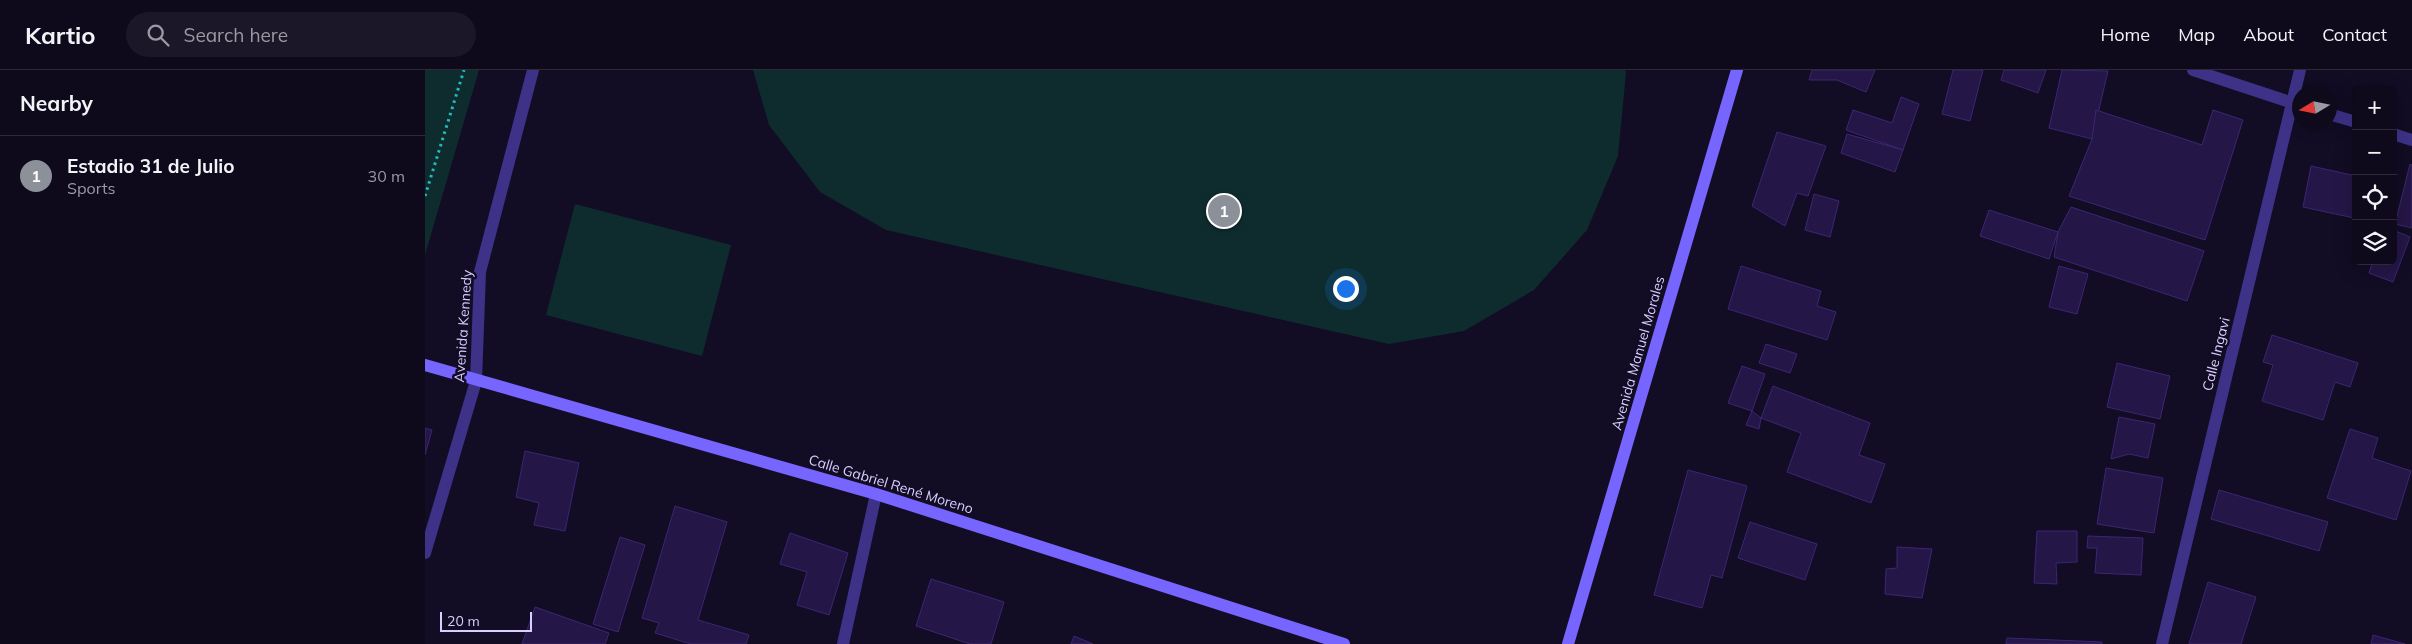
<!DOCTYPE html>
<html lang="en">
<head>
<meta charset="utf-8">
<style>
  :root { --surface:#0e091b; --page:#1c1728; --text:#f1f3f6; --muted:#9b9aa3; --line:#2e2a3a; --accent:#8c9099 }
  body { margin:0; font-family:Mulish,sans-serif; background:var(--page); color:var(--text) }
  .controls { position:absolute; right:15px; top:15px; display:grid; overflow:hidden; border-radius:8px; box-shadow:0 5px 20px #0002 }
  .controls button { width:45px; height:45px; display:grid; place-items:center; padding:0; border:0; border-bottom:1px solid var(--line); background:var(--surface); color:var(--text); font:25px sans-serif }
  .compass { position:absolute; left:1867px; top:15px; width:45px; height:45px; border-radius:50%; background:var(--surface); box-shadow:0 5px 20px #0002; rotate:260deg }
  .scale { position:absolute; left:15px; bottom:12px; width:92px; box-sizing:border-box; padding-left:5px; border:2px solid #d8ceff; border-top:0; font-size:14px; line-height:18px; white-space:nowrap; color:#d8ceff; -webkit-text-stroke:4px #120c24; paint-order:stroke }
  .you { position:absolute; left:920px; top:218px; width:18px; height:18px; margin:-12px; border:4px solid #fff; border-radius:50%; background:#1a73e8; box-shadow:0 0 0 8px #1a73e833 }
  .badge { display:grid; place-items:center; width:32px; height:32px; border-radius:50%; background:var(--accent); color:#fff; font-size:16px; font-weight:700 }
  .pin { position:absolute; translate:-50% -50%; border:2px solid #fff; box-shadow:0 1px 5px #0006 }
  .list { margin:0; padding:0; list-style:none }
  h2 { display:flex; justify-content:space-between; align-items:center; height:65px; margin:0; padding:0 20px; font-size:21px }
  h2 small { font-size:16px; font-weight:400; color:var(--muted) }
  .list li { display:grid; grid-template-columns:32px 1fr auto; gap:15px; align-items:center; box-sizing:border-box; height:80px; padding:0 20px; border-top:1px solid var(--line) }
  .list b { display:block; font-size:19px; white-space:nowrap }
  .list p { margin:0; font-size:16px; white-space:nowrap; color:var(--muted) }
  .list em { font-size:16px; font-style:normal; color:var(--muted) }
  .icon { flex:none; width:28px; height:28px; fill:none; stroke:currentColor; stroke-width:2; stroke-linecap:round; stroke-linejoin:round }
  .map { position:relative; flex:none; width:1987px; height:574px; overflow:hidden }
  header { display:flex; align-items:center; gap:30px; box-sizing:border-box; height:70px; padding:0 25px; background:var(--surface); border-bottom:1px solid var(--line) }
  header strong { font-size:24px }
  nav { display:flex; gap:28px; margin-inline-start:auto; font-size:18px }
  .search { width:350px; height:45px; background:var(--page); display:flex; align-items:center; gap:12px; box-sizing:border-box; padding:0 18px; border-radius:28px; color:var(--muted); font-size:19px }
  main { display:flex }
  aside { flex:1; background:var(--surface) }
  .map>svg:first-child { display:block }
  .green { fill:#0e2c2e }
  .building { fill:#241646; stroke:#3c2674 }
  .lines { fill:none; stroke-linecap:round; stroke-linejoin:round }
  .path { stroke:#23babe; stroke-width:3; stroke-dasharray:2.5 4; stroke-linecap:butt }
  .street { stroke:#3d3287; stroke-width:12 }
  .secondary { stroke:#7765ff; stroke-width:12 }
  .labels { text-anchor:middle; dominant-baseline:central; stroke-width:5; stroke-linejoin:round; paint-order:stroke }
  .street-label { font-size:14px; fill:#d8ceff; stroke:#120c24 }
</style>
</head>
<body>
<header>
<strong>Kartio</strong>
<div class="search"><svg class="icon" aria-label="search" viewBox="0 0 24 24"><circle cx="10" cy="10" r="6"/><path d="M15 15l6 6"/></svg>Search here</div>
<nav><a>Home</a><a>Map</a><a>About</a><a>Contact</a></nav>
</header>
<main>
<aside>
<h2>Nearby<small></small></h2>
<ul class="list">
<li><span class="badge">1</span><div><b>Estadio 31 de Julio</b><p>Sports</p></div><em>30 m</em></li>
</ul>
</aside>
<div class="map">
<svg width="1987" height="574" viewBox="0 0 1987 574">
  <rect width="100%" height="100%" fill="#120c24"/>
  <g class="green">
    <path d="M0,0H54L0,185Z"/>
    <path d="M328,0H1200L1201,3L1193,86L1162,160L1109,220L1039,261L964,274L461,160L395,122L344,55Z"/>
    <path d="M150,134L306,175L277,286L121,245Z"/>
  </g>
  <g class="building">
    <path d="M1387,0H1450L1441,22L1412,10H1384Z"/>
    <path d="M1528,0H1558L1545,51L1517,44Z"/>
    <path d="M1579,0H1621L1613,23L1576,10Z"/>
    <path d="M1637,0L1683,1L1667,69L1624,58Z"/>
    <path d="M1476,27L1494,34L1478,80L1421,60L1428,40L1467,53Z"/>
    <path d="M1671,40L1777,75L1788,40L1818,50L1780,170L1644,126L1667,69Z"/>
    <path d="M1352,62L1401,76L1383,126L1372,123L1360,156L1327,136Z"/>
    <path d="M1422,64L1478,80L1470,102L1416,83Z"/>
    <path d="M1985,94L1987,95V158L1970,154Z"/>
    <path d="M1886,96L1931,106L1929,148L1878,137Z"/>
    <path d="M1389,124L1414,131L1405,167L1380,160Z"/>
    <path d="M1646,137L1779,181L1762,231L1629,187L1633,162Z"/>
    <path d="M1564,140L1633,162L1624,189L1555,166Z"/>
    <path d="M1968,160L1985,167L1968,212L1944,203L1948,191H1968Z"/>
    <path d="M1316,196L1396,221L1392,236L1411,242L1402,270L1303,239Z"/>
    <path d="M1634,196L1663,204L1652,244L1624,237Z"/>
    <path d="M1847,265L1933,293L1925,317L1910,312L1898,350L1837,331L1848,295L1838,292Z"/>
    <path d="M1341,274L1372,284L1365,303L1334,293Z"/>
    <path d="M1692,293L1745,306L1735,349L1682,337Z"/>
    <path d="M1317,296L1340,304L1327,341L1303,333Z"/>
    <path d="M1348,316L1445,353L1434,385L1460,394L1446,433L1362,402L1376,363L1336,348Z"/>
    <path d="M1327,341L1336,348L1334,359L1321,355Z"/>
    <path d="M1694,347L1730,354L1723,388L1704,384L1686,389Z"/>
    <path d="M0,358L7,360L0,385Z"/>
    <path d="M1925,359L1953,368L1947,388L1986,401L1971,450L1902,428Z"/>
    <path d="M100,381L154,393L140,461L109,455L114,433L91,427Z"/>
    <path d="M1681,398L1738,408L1729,463L1672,454Z"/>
    <path d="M1263,400L1322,416L1297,508L1286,505L1277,538L1229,525Z"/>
    <path d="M1794,420L1903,452L1894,481L1786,449Z"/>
    <path d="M250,436L302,452L273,550L324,565L321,574H266L230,563L234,553L217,548Z"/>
    <path d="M1325,452L1392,474L1380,510L1313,488Z"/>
    <path d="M1612,461H1652V492L1631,493L1632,514L1609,513Z"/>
    <path d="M365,463L423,483L404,545L372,535L382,502L355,494Z"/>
    <path d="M1663,466L1718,468L1716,505L1670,503L1672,478H1662Z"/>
    <path d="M195,467L220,475L193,562L168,554Z"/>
    <path d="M1472,477L1507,479L1497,528L1460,524L1461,499L1472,498Z"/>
    <path d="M506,509L579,532L566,574H545L491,556Z"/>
    <path d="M1783,512L1831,527L1816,574H1764Z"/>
    <path d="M110,537L184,563L180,574H97Z"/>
    <path d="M1948,565L1980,574H1946Z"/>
    <path d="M649,566L668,574H646Z"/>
    <path d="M1582,568L1677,572V574H1581Z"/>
  </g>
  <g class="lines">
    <path class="path" d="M0,126L39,0"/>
    <g class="street">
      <path d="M1768,0L1874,35"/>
      <path d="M1904,44L1931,52"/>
      <path d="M1968,64L1987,70"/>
      <path d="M0,483L51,311L55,202L108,0"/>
      <path d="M418,574L451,424"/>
      <path d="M1737,574L1875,0"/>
    </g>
    <g class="secondary">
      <path d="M0,295L451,424L919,574"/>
      <path d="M1143,574L1312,0"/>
    </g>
  </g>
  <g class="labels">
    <g class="street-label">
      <text transform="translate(38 256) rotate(-86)">Avenida Kennedy</text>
      <text transform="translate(1213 283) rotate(-74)">Avenida Manuel Morales</text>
      <text transform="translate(1791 284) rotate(-76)">Calle Ingavi</text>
      <text transform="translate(466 414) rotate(17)">Calle Gabriel René Moreno</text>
    </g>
  </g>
</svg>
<div class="controls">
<button>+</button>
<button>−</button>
<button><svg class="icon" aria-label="locate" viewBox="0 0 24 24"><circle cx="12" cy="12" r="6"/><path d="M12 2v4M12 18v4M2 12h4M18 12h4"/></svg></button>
<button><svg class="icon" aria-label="layers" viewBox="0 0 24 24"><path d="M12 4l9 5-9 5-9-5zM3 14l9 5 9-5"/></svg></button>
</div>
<svg class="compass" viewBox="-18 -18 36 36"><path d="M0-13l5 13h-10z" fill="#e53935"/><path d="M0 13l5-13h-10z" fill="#9b9aa3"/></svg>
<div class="scale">20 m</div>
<div class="you"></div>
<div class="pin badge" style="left:799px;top:141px">1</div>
</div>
</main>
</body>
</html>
